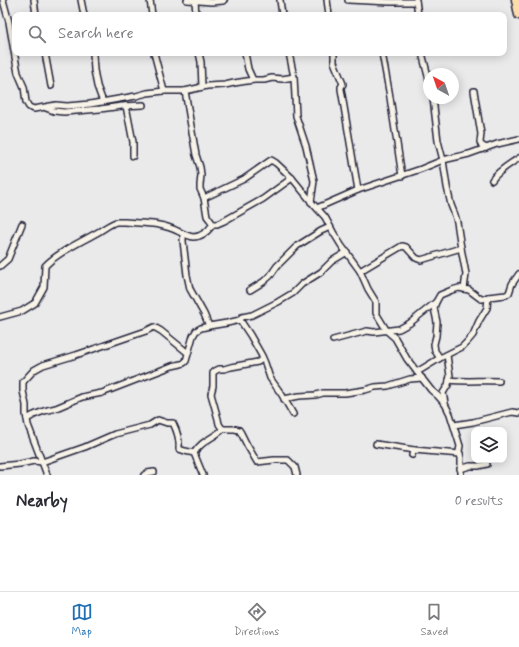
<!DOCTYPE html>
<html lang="en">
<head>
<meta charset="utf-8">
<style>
  :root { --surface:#fff; --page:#f7f7f7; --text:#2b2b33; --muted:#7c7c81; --line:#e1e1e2; --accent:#1f6fb2 }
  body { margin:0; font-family:Mynerve,sans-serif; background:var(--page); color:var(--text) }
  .controls { position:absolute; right:12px; bottom:12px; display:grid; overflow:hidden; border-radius:8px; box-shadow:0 2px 10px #0003 }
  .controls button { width:36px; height:36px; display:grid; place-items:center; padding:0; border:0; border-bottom:1px solid var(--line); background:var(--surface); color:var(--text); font:20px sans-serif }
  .compass { position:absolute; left:423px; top:68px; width:36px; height:36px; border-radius:50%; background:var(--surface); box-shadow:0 2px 10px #0003; rotate:320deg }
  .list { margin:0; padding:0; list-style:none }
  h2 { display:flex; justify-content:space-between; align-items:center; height:52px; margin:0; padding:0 16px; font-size:17px }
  h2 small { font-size:13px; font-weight:400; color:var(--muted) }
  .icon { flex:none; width:22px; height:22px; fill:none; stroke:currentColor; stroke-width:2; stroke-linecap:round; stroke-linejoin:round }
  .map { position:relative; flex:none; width:519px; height:475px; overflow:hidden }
  .search { position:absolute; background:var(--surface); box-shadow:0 2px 10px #0003; left:12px; right:12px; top:12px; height:44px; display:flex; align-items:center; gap:10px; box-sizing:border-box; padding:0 14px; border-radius:8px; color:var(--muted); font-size:15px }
  .sheet { height:116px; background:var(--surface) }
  nav { display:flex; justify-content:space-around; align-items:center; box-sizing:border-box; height:56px; border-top:1px solid var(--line); background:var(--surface); font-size:11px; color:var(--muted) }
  nav a { display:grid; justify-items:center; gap:2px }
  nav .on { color:var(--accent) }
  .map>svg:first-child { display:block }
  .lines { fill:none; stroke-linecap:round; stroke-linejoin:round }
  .minor-casing { stroke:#22223b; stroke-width:8 }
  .primary-casing { stroke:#22223b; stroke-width:11 }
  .minor { stroke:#f7f3e8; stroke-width:5 }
  .primary { stroke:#fddcac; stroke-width:8 }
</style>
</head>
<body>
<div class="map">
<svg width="519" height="475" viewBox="0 0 519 475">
  <rect width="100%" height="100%" fill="#eaeaeb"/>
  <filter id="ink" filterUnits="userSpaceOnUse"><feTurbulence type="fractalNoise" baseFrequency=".025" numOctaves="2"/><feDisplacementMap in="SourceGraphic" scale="8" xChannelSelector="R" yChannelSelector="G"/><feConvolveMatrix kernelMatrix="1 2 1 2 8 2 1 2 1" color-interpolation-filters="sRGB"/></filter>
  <g filter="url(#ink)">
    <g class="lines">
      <g class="minor-casing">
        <g id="minor">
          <path d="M3,0L9,22L15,57L18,73L24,87L26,102L29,107L34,109L56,105L67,106L90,104L136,96L147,93L164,91H185L207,86L225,85L234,83L253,80H264L272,78L282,79L294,77"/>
          <path d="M34,0L36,15"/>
          <path d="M81,0L84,15"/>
          <path d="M150,0L152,15"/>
          <path d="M187,0L211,2L223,1L224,0"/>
          <path d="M280,0L282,15"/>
          <path d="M327,0L329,15"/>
          <path d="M348,0L390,2H416"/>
          <path d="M416,0L418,15"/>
          <path d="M195,1L196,15"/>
          <path d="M45,53L51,86"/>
          <path d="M93,53L94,70L97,86L103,102"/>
          <path d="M154,53L164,91"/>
          <path d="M199,53L201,62L202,87"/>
          <path d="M245,53L248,69L253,80"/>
          <path d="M289,53L294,77L296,116L306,146L314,181L311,202"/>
          <path d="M334,53V62L343,84L341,87V89L358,190"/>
          <path d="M382,53L389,91L402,176"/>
          <path d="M422,53L429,80"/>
          <path d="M185,91L196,155L200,167L201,175L200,185V189L204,198L207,216L213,224"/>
          <path d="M474,91L481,134L480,142L481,145L486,148"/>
          <path d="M433,98L438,141L443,160L447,187L451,205L455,215L457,222L461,248L466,274L464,289"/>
          <path d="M126,106L133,142V156"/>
          <path d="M46,108L54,111L64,112L100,109L122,106L143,105"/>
          <path d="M492,180C499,170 509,165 519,158"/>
          <path d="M204,198L244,179L271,160L276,163L292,178L314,205L325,217L333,232L341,245L360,271L368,289L376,302V313L387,331L395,338L407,359L431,390L438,396L445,404L450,414L460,446L459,451L461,458V475"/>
          <path d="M317,208L358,190L421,169L443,160L469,154L497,144L519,139"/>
          <path d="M183,234V241L187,275L190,289L204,314L209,326"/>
          <path d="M0,266L8,259L22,224"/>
          <path d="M360,271L402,246L406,247L416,258L421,260L461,248"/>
          <path d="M250,290L263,282L270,276L277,266L297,246L321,231L330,227"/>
          <path d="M0,317L22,311L35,303L44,287L45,266C58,252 83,241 100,231C105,228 110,224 116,222C119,222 122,222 125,222C141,223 158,223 173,229C180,232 187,236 193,237C202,237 209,230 213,224H217L224,221L263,199L292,178"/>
          <path d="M240,320L250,335L262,356L265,363L270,378L282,395L293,414"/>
          <path d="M333,340L367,331L374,332L399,329L410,323L436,302"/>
          <path d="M262,358L261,360L258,362L231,367L224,369H219L215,371L213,373V386L211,394L218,419L219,424L221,427L223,429H235L239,430L241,433L247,445L257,462L274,460H288L295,467L297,475"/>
          <path d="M440,358L435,351L434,344L436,336L437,322L434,308L436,302L440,295L452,290L459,288L469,290L481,299H483L488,297L506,295L509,293L512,284L519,274"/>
          <path d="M417,372L440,358L462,347L467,342L473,335L479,321L487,308L488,297"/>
          <path d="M449,380C466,382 482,380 499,381"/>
          <path d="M284,399L299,396L316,395L323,393H345L365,390L375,387L388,386L410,379L422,378"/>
          <path d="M445,403L443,393L448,385L450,376L447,355"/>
          <path d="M27,419L34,415L44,411L56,408L82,397L102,393L172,366L181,364L184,363L186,361L193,336L196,331L201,328L209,326L227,323L240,320L242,317L252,315L278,302L293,293L302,284L321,272L332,261L347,252"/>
          <path d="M454,425L473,422L512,412L519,413"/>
          <path d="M376,444L414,450"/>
          <path d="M194,453C203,439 213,439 223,429"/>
          <path d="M412,455L414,450L460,454"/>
          <path d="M0,466L20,464L34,461L42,462L85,447L115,434L150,425L158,420L167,423H173C177,431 180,439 179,449L185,451L194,453L203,475"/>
          <path d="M460,469L470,466H478L487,464"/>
          <path d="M47,475L28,425L26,414V405L23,391V382L34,370L43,365L76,355L146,331L154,327L161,331L188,353"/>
          <path d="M144,475L147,473L154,472"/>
        </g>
      </g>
      <g class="primary-casing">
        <path id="primary" d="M516,0L519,15"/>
      </g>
      <use href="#minor" class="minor"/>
      <use href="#primary" class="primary"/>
    </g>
  </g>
</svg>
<div class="controls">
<button><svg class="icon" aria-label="layers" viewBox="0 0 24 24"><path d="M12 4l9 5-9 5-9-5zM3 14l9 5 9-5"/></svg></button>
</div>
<svg class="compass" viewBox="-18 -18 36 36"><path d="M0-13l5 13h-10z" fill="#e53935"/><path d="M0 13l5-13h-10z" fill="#7c7c81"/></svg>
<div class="search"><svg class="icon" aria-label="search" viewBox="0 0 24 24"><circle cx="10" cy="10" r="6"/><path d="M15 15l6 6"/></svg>Search here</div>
</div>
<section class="sheet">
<h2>Nearby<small>0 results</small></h2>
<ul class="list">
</ul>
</section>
<nav>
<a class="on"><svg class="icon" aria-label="map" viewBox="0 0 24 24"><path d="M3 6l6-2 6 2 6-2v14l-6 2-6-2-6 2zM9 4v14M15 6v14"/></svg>Map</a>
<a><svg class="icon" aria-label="directions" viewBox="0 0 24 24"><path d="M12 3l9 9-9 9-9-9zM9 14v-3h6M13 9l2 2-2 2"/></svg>Directions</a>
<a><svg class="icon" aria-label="saved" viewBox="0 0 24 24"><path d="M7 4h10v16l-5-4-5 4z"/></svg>Saved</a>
</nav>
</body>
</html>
